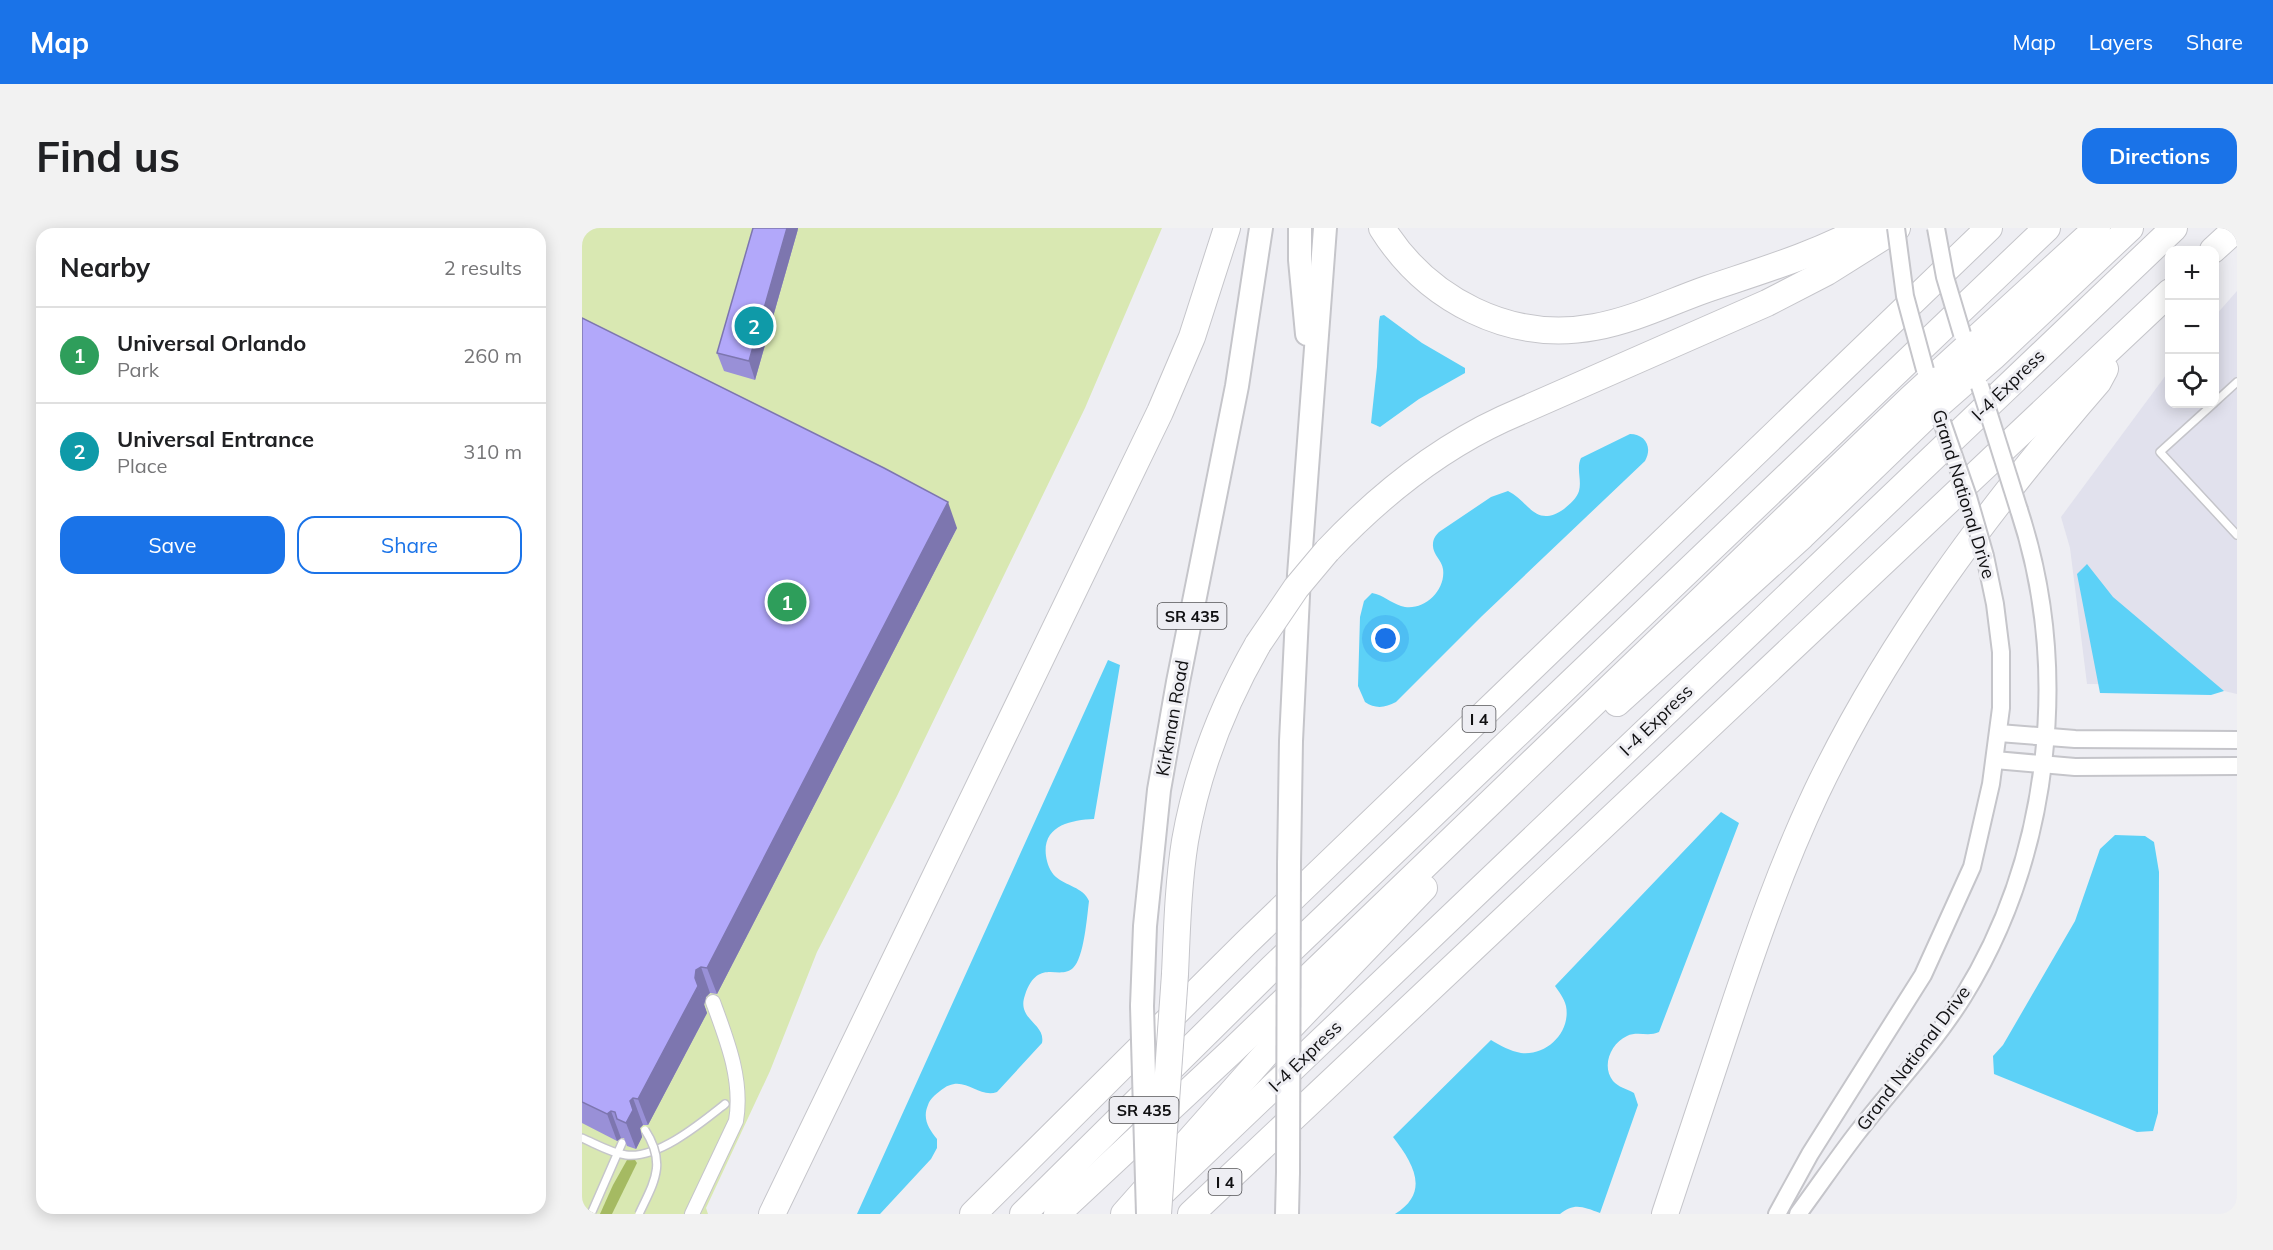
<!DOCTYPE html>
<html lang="en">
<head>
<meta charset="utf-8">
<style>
  :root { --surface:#fff; --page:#f2f2f2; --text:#202124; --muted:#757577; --line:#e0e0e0; --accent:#1a73e8 }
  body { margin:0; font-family:Mulish,sans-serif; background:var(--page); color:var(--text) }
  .controls { position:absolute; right:18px; top:18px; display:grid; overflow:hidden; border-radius:12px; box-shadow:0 3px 15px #0003 }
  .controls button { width:54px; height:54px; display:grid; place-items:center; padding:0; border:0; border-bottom:2px solid var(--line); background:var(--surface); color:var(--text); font:30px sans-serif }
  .you { position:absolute; left:804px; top:411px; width:21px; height:21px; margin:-15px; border:4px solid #fff; border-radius:50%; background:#1a73e8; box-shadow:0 0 0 9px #1a73e833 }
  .badge { display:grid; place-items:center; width:39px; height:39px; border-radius:50%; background:var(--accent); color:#fff; font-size:20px; font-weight:700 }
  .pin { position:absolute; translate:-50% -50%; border:3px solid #fff; box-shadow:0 2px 6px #0006 }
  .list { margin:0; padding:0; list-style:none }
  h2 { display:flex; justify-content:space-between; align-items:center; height:78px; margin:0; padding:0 24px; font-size:26px }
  h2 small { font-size:20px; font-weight:400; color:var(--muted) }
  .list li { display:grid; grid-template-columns:39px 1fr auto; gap:18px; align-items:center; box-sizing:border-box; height:96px; padding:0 24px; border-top:2px solid var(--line) }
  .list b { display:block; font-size:22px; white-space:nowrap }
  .list p { margin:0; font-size:20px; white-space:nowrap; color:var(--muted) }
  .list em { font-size:20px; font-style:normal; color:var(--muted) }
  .actions { display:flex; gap:12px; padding:18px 24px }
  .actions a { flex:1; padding:14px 0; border:2px solid var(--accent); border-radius:18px; text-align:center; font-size:21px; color:var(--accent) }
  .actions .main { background:var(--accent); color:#fff }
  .icon { flex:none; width:33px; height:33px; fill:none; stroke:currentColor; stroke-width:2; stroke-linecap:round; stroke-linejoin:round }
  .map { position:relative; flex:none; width:1655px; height:986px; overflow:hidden; border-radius:18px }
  header { display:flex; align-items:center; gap:36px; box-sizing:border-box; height:84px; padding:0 30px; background:var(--accent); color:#fff }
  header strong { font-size:28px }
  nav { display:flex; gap:33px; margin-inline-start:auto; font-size:21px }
  .intro { display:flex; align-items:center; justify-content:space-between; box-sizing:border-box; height:144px; padding:0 36px }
  h1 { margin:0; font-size:42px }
  .button { padding:15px 27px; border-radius:18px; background:var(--accent); color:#fff; font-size:21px; font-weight:700 }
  main { display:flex; gap:36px; padding:0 36px }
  aside { flex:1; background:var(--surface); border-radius:18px; box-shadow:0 3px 15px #0003 }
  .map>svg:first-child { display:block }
  .built { fill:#e1e1ed }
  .green { fill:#d9e8b2 }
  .forest { fill:#a5ba62 }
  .water { fill:#5cd1f7 }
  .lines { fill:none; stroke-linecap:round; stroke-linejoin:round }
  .service-casing { stroke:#c5c5ca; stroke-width:10 }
  .minor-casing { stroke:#c5c5ca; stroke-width:16 }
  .tertiary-casing { stroke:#c5c5ca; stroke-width:20 }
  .primary-casing { stroke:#c5c5ca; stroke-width:26 }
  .motorway-casing { stroke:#c5c5ca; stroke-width:28 }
  .service { stroke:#fff; stroke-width:7 }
  .minor { stroke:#fff; stroke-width:14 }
  .tertiary { stroke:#fff; stroke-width:16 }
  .primary { stroke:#fff; stroke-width:22 }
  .motorway { stroke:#fff; stroke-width:26 }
  .service-bridge-casing { stroke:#c5c5ca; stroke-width:10; stroke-linecap:butt }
  .tertiary-bridge-casing { stroke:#c5c5ca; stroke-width:20; stroke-linecap:butt }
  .primary-bridge-casing { stroke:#c5c5ca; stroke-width:26; stroke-linecap:butt }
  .motorway-bridge-casing { stroke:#c5c5ca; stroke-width:28; stroke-linecap:butt }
  .service-bridge { stroke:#fff; stroke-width:7 }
  .tertiary-bridge { stroke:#fff; stroke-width:16 }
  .primary-bridge { stroke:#fff; stroke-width:22 }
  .motorway-bridge { stroke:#fff; stroke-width:26 }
  .wall { fill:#9990d7 }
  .shaded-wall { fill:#7d76af }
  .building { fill:#b2a8fa; stroke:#7d76af; stroke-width:1.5 }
  .labels { text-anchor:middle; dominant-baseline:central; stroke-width:6; stroke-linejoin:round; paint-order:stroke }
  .shield { fill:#eeeef3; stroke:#535356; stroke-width:1.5 }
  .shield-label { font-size:16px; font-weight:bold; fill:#101012 }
  .street-label { font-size:18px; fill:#101012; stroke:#eeeef3 }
</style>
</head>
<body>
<header>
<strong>Map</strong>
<nav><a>Map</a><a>Layers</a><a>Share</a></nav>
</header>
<div class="intro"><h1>Find us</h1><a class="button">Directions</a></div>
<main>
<aside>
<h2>Nearby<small>2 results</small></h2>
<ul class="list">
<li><span class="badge" style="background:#2e9e5b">1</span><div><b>Universal Orlando</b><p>Park</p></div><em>260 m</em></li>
<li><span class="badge" style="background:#0f9aa8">2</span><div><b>Universal Entrance</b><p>Place</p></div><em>310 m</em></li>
</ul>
<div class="actions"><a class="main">Save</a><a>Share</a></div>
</aside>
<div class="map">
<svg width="1655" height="986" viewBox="0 0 1655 986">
  <rect width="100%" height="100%" fill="#eeeef3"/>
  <path class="built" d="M1655,63V466L1616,457L1505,456L1488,320L1479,289L1587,143L1588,176H1632L1633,88Z"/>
  <path class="green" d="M0,0H580L503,180L315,568L235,724L188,843L124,980L126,986H0Z"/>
  <path class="forest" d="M45,932H53L55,935L30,986H18L31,957Z"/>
  <g class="water">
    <path d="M802,87L840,115L883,140V145L837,171L798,199L789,195L795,139L797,93L798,88Z"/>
    <path d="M1048,206C1063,206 1071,219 1063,233L900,388L814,474C803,480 793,481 783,474L776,458L778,389L782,373L790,365L794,366C804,369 812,377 823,379C843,382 864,362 861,341C860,332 850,326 851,316C851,311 854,307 857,304L909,269L926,263C947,273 953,301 982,281C988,276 995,270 997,263C1000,252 994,240 999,230Z"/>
    <path d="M1505,336L1531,369L1642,463L1629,467L1518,465L1495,346Z"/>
    <path d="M526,432L538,437L512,591C488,592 460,598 464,628C465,635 468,644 474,649C484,658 501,659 507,673C505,689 502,730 491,740C477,753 456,729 443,767C434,792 464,795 460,815L415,864C395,871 381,843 358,863C353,867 348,871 346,877C340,891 347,901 355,911V920L349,931L298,986H275Z"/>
    <path d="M1139,584L1157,595L1077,804C1067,809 1055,803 1045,808C1029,815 1019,838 1031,853C1036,859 1045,861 1052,865L1056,877L1018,985C1002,979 992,974 978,986H813C849,964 831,935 811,909L909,812C919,818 928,823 939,825C965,828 989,804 984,778C982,770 977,764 973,758Z"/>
    <path d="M1533,607L1563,608L1572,614L1577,644L1576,885L1571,903L1555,904L1412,846L1411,828L1421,817L1493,693L1518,621Z"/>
  </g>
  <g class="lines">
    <g class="service-casing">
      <g id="service">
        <path d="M1632,175L1655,154"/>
        <path d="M1631,176L1578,224L1655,307"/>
        <path d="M0,910C14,916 29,925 44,927C76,931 119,895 143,876"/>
        <path d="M9,986L40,915"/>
      </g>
    </g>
    <g class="minor-casing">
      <path id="minor" d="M110,986L154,893C161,852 145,812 131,774"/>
    </g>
    <g class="tertiary-casing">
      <g id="tertiary">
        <path d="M1417,505L1493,511L1655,512"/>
        <path d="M1413,532L1493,539L1655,538"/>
        <path d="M1195,986L1228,926L1341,747L1390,639L1409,556L1419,480V424L1413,376L1403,328"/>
        <path d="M1216,986C1236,959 1255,931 1275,905C1310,860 1351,817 1381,769C1469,627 1489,440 1437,282"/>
      </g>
    </g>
    <g class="primary-casing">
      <g id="primary">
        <path d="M718,0V32L725,106"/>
        <path d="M707,636L709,513L717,347L743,0"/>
        <path d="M560,778L563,698L577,562L596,454L655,158L679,0"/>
        <path d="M705,986L706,944"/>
      </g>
    </g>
    <g class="motorway-casing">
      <g id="motorway">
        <path d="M800,0C845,72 928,115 1013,99C1052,92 1088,74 1125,61C1178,43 1233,27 1282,0"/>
        <path d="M1631,22L1655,0"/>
        <path d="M745,323C796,269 854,222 921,191L1185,75L1245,44L1315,0"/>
        <path d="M1035,475L1220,308L1355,178L1411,129L1548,0"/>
        <path d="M593,746C595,702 596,657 603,613C615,544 641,477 676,416"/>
        <path d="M567,977L1592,0"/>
        <path d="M190,986L578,184L610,109L645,0"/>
        <path d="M391,986L664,715L1407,0"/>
        <path d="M441,986L689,741L1465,0"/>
        <path d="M475,986L651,822L1328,171L1515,0"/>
        <path d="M542,986L699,809L842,660"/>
        <path d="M609,986L1588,64"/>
        <path d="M1083,986C1105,920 1127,854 1149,787C1174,712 1200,637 1234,565C1306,414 1407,280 1516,154L1523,141"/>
      </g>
    </g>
    <use href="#service" class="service"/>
    <use href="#minor" class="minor"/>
    <use href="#tertiary" class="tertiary"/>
    <use href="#primary" class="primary"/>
    <use href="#motorway" class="motorway"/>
    <g class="service-bridge-casing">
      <path id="service-bridge" d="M57,986C72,954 85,936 63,902"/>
    </g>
    <g class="tertiary-bridge-casing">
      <g id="tertiary-bridge">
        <path d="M1314,0L1323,68L1343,142"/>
        <path d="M1354,0L1363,49L1380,106"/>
        <path d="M1398,158L1437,282"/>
        <path d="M1360,194L1386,269L1403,328"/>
      </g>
    </g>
    <g class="primary-bridge-casing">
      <g id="primary-bridge">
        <path d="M560,778L566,986"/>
        <path d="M706,944L707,636"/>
      </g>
    </g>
    <g class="motorway-bridge-casing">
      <g id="motorway-bridge">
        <path d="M676,416L714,360L745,323"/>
        <path d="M576,986L593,746"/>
      </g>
    </g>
    <use href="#service-bridge" class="service-bridge"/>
    <use href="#tertiary-bridge" class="tertiary-bridge"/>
    <use href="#primary-bridge" class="primary-bridge"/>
    <use href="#motorway-bridge" class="motorway-bridge"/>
  </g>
  <g class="wall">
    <path d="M216,1L173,152L142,143L135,125Z"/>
    <path d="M0,90L375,300L135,766L128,765L124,769L122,777L125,785L66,897H61L58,900L60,909L54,921L45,918L42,910H39L35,913L0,895Z"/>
  </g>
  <g class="shaded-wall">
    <path d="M205,0H216V1L173,152L167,133Z"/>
    <path d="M366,274L375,300L135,766L125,740Z"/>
    <path d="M119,739L128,765L124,769L122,777L113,750L114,742Z"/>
    <path d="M116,758L125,785L66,897L56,871Z"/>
    <path d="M51,870L61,897L58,900L60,909L54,921L44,895L48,873Z"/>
    <path d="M29,883L39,910L35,913L25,886Z"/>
  </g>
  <g class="building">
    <path d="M171,0H205L167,133L135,125Z"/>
    <path d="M0,90L302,240L366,274L125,740L119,739L114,742L113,750L116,758L56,871L51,870L48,873L51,882L44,895L35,891L33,884L29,883L25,886L0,874Z"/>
  </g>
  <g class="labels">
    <g class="shield">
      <rect x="575.5" y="375" width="69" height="26" rx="4.5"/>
      <rect x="880.5" y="478" width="33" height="26" rx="4.5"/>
      <rect x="527.5" y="869" width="69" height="26" rx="4.5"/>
      <rect x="626.5" y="941" width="33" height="26" rx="4.5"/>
    </g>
    <g class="shield-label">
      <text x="610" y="388">SR 435</text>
      <text x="897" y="491">I 4</text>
      <text x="562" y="882">SR 435</text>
      <text x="643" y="954">I 4</text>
    </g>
    <g class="street-label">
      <text transform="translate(1426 157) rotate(-44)">I-4 Express</text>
      <text transform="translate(1382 266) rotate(73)">Grand National Drive</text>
      <text transform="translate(590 490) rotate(-80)">Kirkman Road</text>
      <text transform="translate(1074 492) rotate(-44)">I-4 Express</text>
      <text transform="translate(723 828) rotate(-44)">I-4 Express</text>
      <text transform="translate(1331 830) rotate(-53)">Grand National Drive</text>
    </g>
  </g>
</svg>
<div class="controls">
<button>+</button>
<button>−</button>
<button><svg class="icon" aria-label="locate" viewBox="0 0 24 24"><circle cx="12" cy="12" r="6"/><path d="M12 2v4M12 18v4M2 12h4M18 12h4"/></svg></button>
</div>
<div class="you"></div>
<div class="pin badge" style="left:205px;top:374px;background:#2e9e5b">1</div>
<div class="pin badge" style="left:172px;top:98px;background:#0f9aa8">2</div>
</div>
</main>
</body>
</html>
